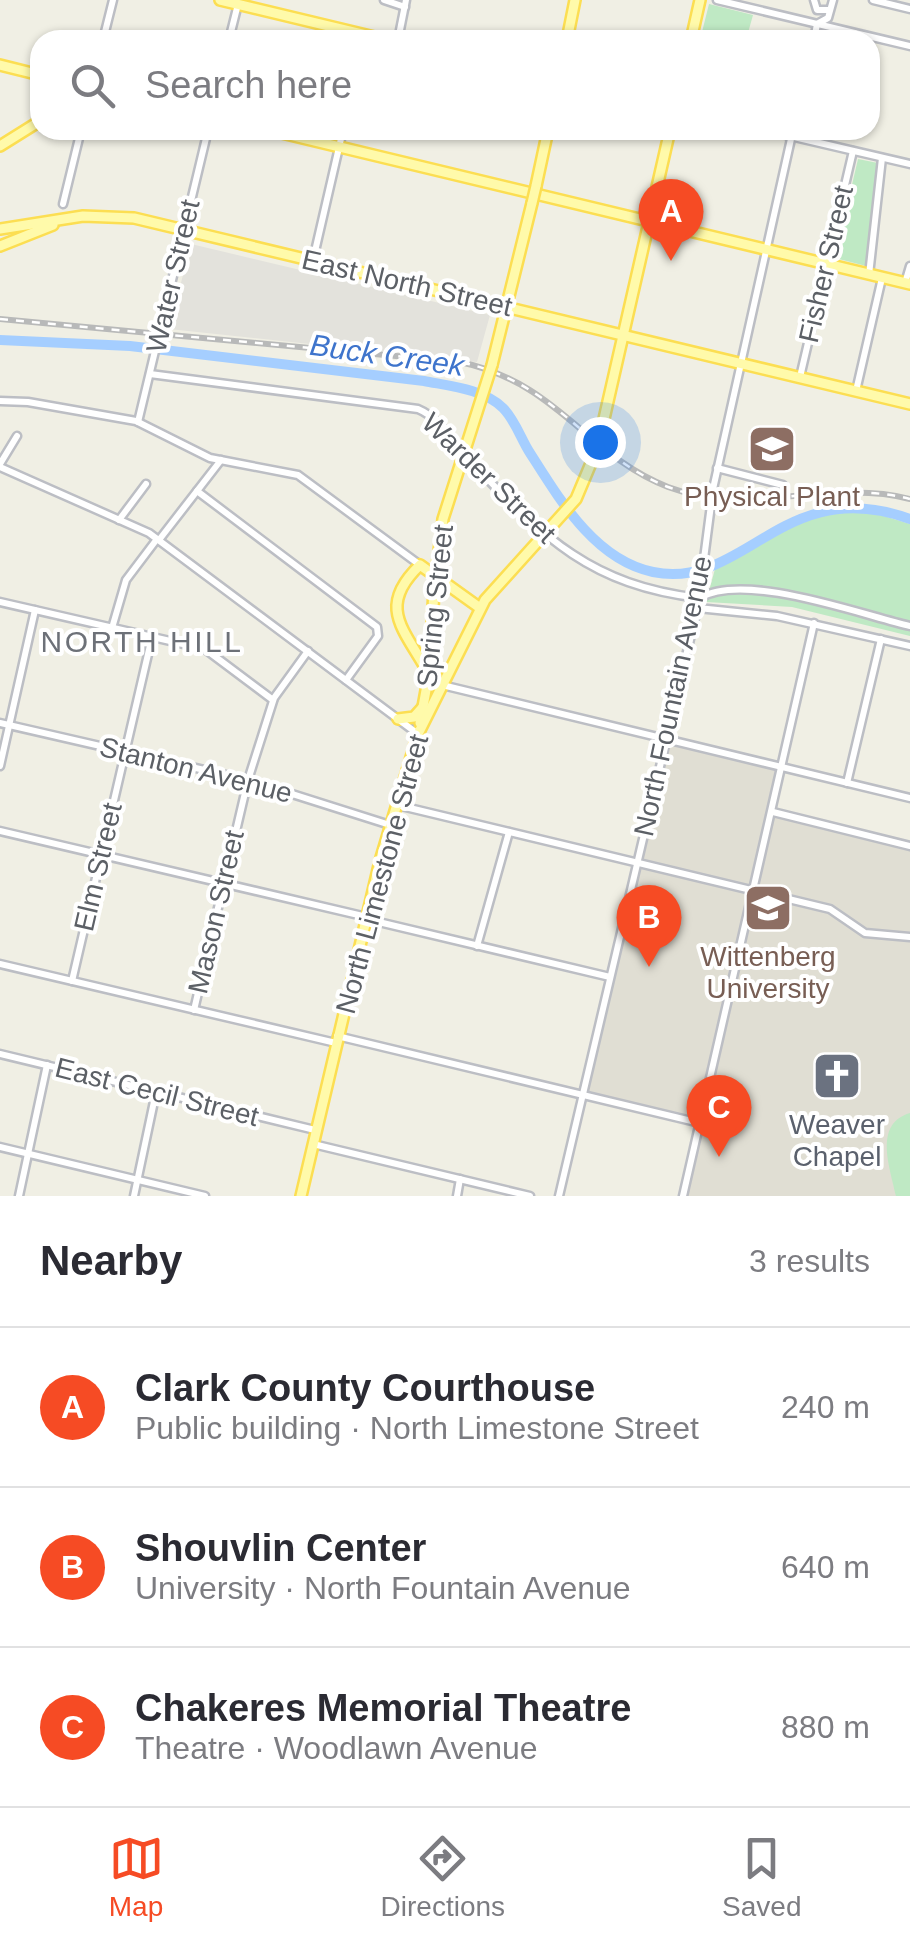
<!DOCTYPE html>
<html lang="en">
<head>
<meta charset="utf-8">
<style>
  :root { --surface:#fff; --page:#f7f7f7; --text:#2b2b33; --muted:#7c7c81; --line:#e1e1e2; --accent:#f64b24 }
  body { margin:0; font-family:Helvetica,sans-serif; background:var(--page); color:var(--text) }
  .you { position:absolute; left:600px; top:442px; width:35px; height:35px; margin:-25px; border:8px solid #fff; border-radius:50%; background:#1a73e8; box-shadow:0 0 0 15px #1a73e833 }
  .badge { display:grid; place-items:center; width:65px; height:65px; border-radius:50%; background:var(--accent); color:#fff; font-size:32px; font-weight:700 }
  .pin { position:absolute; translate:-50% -82px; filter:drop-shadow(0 2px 5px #0008) }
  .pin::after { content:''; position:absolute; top:52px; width:35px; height:30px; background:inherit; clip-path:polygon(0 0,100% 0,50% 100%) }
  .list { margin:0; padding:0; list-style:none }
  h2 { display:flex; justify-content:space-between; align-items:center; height:130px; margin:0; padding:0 40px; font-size:42px }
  h2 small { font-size:32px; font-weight:400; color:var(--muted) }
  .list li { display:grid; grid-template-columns:65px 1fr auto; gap:30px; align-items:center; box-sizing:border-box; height:160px; padding:0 40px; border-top:2px solid var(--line) }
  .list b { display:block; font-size:38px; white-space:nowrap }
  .list p { margin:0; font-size:32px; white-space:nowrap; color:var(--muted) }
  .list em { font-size:32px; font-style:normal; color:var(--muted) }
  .icon { flex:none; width:55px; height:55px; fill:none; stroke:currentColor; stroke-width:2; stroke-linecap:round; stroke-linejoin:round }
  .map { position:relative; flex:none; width:910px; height:1196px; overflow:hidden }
  .search { position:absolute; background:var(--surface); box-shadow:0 2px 8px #0004; left:30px; right:30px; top:30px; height:110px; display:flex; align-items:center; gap:25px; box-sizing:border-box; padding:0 35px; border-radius:30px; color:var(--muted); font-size:38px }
  .sheet { height:610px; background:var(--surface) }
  nav { display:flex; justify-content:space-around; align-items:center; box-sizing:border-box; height:140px; border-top:2px solid var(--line); background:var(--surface); font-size:28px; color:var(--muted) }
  nav a { display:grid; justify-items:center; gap:5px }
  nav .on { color:var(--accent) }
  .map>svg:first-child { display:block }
  .industrial { fill:#e3e2dc }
  .education { fill:#e0ded3 }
  .green { fill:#bfe9c4 }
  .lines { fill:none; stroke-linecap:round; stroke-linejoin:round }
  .river { stroke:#a5ceff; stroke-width:10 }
  .minor-casing { stroke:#bcbec4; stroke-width:11 }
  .major-casing { stroke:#fcde52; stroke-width:14 }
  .minor { stroke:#fff; stroke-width:6 }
  .major { stroke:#fffaaa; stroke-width:9 }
  .rail-casing { stroke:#b8b9b9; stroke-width:6 }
  .rail { stroke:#fff; stroke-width:2.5; stroke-dasharray:8; stroke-linecap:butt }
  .minor-bridge-casing { stroke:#bcbec4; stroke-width:11; stroke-linecap:butt }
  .major-bridge-casing { stroke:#fcde52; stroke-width:14; stroke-linecap:butt }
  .minor-bridge { stroke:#fff; stroke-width:6 }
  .major-bridge { stroke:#fffaaa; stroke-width:9 }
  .labels { text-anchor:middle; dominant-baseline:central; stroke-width:8; stroke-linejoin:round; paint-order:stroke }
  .street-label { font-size:28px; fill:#5c6066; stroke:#fff }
  .education-label { font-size:28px; fill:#785e54; stroke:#fff }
  .worship-label { font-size:28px; fill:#5b616d; stroke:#fff }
  .water-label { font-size:30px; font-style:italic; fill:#3e74cc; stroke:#fff }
  .neighbourhood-label { font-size:30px; letter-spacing:2.5px; fill:#6d7178; stroke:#fff }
</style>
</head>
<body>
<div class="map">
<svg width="910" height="1196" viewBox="0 0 910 1196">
  <rect width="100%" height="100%" fill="#f0efe4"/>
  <path class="industrial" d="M191,244L490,315L477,362L169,329Z"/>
  <path class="education" d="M666,739L783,768L773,811L910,846V1196H683L700,1123L582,1095Z"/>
  <g class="green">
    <path d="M709,4L753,15L746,40H700Z"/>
    <path d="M858,159L878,163L866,266L835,258Z"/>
    <path d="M849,512H871L910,524V636L792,607L706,602L715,569L804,518Z"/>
    <path d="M910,1113V1196H896C890,1167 873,1124 910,1113Z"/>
  </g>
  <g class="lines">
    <path class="river" d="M0,340L130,346L424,381C449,386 484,389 503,408C515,420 521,439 530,453C560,500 595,560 653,572C745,591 782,473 910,519"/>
    <g class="minor-casing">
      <g id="minor">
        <path d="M384,0L405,7"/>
        <path d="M717,0L910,46"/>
        <path d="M814,0L817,10H829"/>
        <path d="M873,0L910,9"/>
        <path d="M103,40L113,0"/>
        <path d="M229,40L238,4"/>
        <path d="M398,40L406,0"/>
        <path d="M814,40L817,24L828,18L833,0"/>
        <path d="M764,130L910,164"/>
        <path d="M63,204L81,130"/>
        <path d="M313,260L343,130"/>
        <path d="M869,275L882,158"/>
        <path d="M905,283L910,266"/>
        <path d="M150,374L418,409C442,419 454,445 472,463C545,539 591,585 699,598"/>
        <path d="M800,377L853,151"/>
        <path d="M856,391L882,278"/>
        <path d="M0,401L28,402L136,421L210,458L298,475L420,565"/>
        <path d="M138,422L208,130"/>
        <path d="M0,464L17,436"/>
        <path d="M0,467L149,533L418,734"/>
        <path d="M717,468L783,485"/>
        <path d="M713,489L793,130"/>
        <path d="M197,491L377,627L378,636L346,680"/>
        <path d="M119,520L146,484"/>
        <path d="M159,540L221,460"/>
        <path d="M700,598C744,571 862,615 910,626"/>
        <path d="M0,602L205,649L273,700"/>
        <path d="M698,608L777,616L910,646"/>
        <path d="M112,628L126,580L157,539"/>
        <path d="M442,685L910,798"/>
        <path d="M0,723L248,780L390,825"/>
        <path d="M0,766L35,610"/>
        <path d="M847,783L881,639"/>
        <path d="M397,805L830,909L865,933L910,937"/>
        <path d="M773,812L910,846"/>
        <path d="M0,831L367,917"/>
        <path d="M366,919L610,977"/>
        <path d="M477,946L509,832"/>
        <path d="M0,964L336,1043"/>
        <path d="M72,981L152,637"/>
        <path d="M194,1010L248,780L274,698L308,651"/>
        <path d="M337,1036L700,1123"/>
        <path d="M0,1054L315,1130"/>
        <path d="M313,1144L530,1196"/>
        <path d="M0,1147L205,1196"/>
        <path d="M19,1196L47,1065"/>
        <path d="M134,1196L156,1092"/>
        <path d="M457,1196L460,1179"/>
        <path d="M559,1196L698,605L711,505"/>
        <path d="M683,1196L814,623"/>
      </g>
    </g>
    <g class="major-casing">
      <g id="major">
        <path d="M220,0L387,40"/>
        <path d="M567,40L575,0"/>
        <path d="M691,40L700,0"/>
        <path d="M0,65L40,75"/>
        <path d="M269,130L910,284"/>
        <path d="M0,146L40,121"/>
        <path d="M536,186L548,130"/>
        <path d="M0,229L83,216L134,218L910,404"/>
        <path d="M0,246L53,225"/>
        <path d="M492,365L532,203"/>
        <path d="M601,432L670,130"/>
        <path d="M429,674C404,629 376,607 420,565L480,608"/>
        <path d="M398,719L414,717L423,707"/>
        <path d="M420,723L429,674L434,591"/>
        <path d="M301,1196L380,861L418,734L485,600L576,499L597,449"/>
      </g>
    </g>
    <use href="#minor" class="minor"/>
    <use href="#major" class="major"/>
    <g class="rail-casing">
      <path id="rail" d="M0,319L460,362C559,383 586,455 668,487C747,517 830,478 910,499"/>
    </g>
    <use href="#rail" class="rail"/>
    <g class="minor-bridge-casing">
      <path id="minor-bridge" d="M711,505L713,489"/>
    </g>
    <g class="major-bridge-casing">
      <g id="major-bridge">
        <path d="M532,203L536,186"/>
        <path d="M597,449L601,432"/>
        <path d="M434,591L443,519L492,365"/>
      </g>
    </g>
    <use href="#minor-bridge" class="minor-bridge"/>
    <use href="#major-bridge" class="major-bridge"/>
  </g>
  <defs>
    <g id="university-square" transform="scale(2.5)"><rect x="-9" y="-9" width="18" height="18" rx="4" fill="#8d6e63" stroke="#fff"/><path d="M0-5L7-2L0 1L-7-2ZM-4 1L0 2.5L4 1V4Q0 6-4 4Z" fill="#fff"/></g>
    <g id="church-square" transform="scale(2.5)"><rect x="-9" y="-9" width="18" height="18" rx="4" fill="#6b7280" stroke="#fff"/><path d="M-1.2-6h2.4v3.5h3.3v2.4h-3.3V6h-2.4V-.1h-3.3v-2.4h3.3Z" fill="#fff"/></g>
  </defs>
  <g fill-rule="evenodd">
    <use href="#university-square" x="772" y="449"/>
    <use href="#university-square" x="768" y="908"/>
    <use href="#church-square" x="837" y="1076"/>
  </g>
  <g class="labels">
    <g class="street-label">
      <text transform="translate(826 264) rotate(-77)">Fisher Street</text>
      <text transform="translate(173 276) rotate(-77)">Water Street</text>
      <text transform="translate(407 283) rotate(13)">East North Street</text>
      <text transform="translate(489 478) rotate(44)">Warder Street</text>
      <text transform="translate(435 606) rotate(-84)">Spring Street</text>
      <text transform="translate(673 696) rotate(-78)">North Fountain Avenue</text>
      <text transform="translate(196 770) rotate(14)">Stanton Avenue</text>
      <text transform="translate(98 867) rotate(-77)">Elm Street</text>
      <text transform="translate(382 874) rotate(-75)">North Limestone Street</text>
      <text transform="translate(216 912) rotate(-77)">Mason Street</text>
      <text transform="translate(157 1092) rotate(14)">East Cecil Street</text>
    </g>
    <g class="education-label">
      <text x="772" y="496">Physical Plant</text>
      <text x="768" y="956">Wittenberg<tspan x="768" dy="32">University</tspan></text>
    </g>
    <g class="worship-label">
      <text x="837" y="1124">Weaver<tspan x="837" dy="32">Chapel</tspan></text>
    </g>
    <g class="water-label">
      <text transform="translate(387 355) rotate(8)">Buck Creek</text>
    </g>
    <g class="neighbourhood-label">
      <text x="142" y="641">NORTH HILL</text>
    </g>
  </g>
</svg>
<div class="you"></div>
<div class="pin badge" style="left:671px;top:261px">A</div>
<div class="pin badge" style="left:649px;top:967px">B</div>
<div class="pin badge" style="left:719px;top:1157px">C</div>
<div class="search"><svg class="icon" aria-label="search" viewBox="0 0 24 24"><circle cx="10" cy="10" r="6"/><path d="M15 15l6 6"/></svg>Search here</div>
</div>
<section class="sheet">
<h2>Nearby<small>3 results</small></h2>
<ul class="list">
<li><span class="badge">A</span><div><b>Clark County Courthouse</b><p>Public building · North Limestone Street</p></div><em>240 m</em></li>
<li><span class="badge">B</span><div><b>Shouvlin Center</b><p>University · North Fountain Avenue</p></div><em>640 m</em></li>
<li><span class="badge">C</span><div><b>Chakeres Memorial Theatre</b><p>Theatre · Woodlawn Avenue</p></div><em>880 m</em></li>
</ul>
</section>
<nav>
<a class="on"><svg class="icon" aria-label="map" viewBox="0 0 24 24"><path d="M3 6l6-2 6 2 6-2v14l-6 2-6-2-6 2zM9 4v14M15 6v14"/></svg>Map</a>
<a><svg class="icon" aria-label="directions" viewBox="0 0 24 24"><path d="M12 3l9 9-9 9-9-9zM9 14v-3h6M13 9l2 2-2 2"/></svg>Directions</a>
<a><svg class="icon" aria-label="saved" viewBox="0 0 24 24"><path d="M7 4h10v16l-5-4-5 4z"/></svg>Saved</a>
</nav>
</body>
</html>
